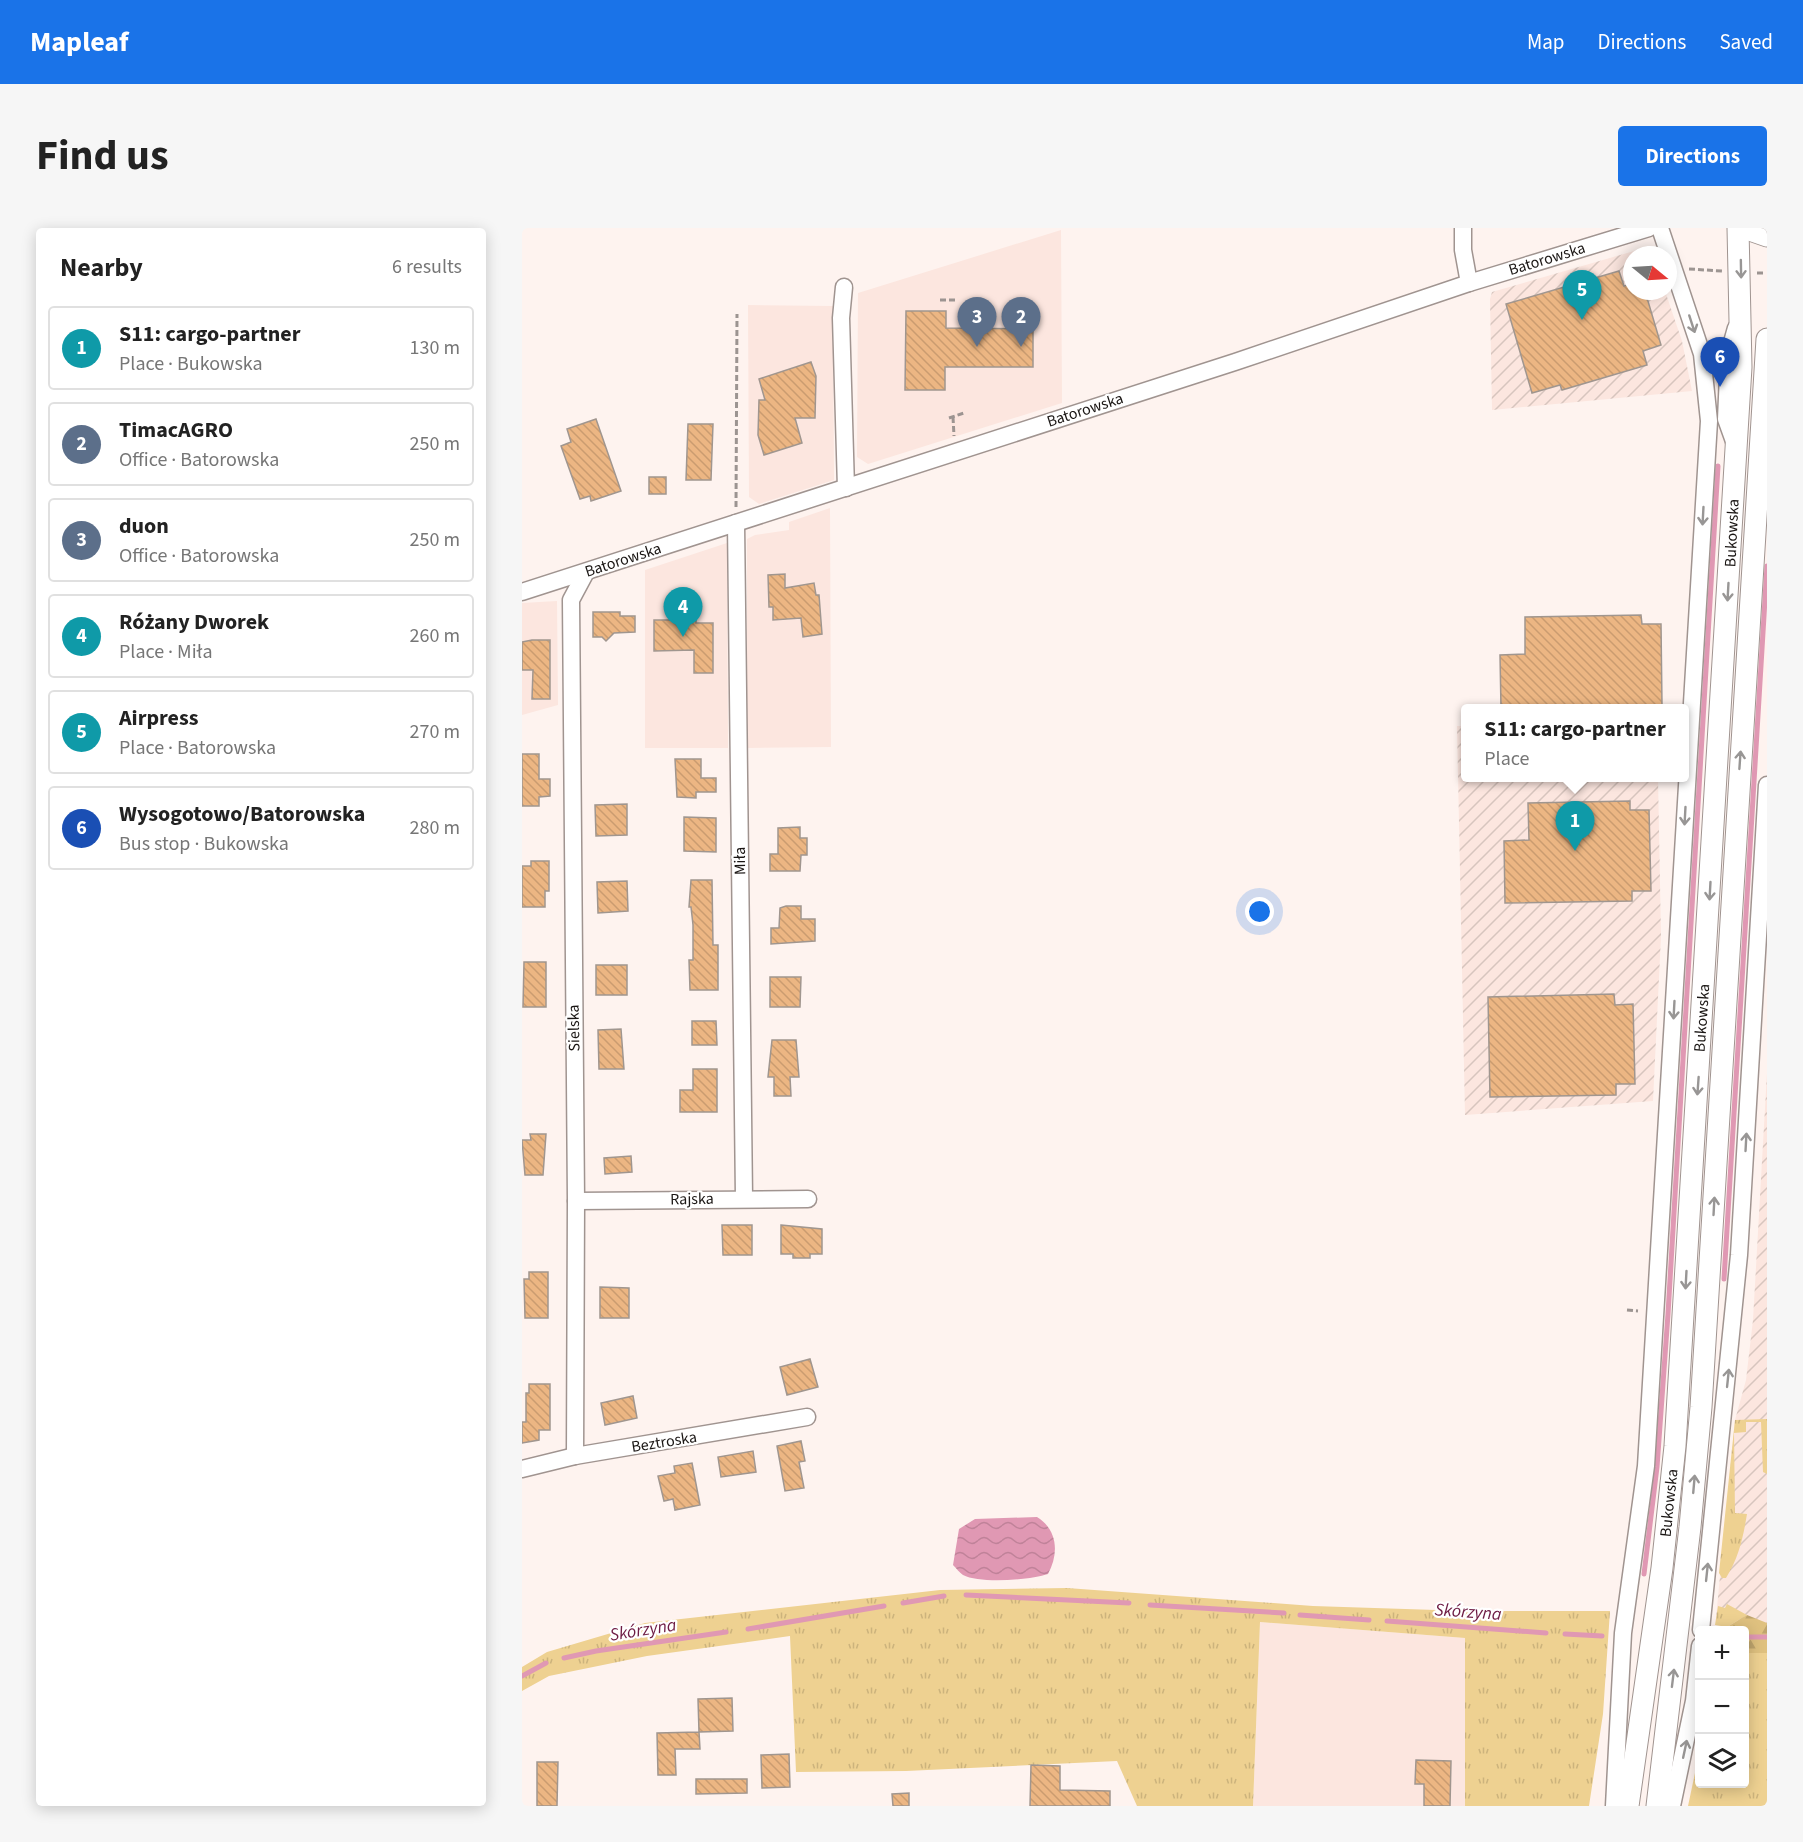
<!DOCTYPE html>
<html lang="en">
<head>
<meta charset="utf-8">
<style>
  :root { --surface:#fff; --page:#f6f6f6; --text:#222; --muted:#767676; --line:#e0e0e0; --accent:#1a73e8 }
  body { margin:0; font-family:"Source Sans 3",sans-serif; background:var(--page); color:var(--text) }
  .controls { position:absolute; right:18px; bottom:18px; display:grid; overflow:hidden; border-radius:6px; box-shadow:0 3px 15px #0003 }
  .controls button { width:54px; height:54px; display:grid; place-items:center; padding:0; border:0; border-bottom:2px solid var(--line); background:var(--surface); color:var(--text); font:30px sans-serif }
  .compass { position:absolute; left:1101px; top:18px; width:54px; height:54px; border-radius:50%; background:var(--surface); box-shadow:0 3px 15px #0003; rotate:108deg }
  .you { position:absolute; left:738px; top:684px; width:21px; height:21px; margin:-15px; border:4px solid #fff; border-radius:50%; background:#1a73e8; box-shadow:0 0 0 9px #1a73e833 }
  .badge { display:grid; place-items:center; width:39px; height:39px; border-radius:50%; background:var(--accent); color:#fff; font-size:20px; font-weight:700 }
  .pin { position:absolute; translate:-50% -50px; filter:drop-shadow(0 2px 3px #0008) }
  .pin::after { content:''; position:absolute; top:32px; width:21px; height:18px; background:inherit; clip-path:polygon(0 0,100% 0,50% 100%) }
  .popup { position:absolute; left:939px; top:476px; width:228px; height:78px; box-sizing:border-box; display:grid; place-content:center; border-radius:6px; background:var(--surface); filter:drop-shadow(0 2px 4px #0005); font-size:20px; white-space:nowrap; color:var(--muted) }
  .popup b { font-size:22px; color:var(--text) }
  .popup::after { content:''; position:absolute; left:50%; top:100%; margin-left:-12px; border:12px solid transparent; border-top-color:var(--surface) }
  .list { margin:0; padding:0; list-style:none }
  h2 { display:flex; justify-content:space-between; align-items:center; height:78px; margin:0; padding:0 24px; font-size:26px }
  h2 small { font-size:20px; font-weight:400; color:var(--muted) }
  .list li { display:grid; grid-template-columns:39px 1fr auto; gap:18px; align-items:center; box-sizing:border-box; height:84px; margin:0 12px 12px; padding:0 12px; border:2px solid var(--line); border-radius:6px }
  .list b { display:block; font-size:22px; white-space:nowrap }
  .list p { margin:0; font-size:20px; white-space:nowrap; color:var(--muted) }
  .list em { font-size:20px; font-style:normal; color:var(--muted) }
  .icon { flex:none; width:33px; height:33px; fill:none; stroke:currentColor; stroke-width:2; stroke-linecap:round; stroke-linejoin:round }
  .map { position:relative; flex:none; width:1245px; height:1578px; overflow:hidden; border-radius:6px }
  header { display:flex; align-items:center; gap:36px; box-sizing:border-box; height:84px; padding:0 30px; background:var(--accent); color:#fff }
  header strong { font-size:28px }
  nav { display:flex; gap:33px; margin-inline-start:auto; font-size:21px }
  .intro { display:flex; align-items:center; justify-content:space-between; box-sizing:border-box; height:144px; padding:0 36px }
  h1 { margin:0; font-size:42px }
  .button { padding:15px 27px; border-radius:6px; background:var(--accent); color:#fff; font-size:21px; font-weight:700 }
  main { display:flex; gap:36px; padding:0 36px }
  aside { flex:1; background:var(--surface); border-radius:6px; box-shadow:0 3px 15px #0003 }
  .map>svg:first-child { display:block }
  .built { fill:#fce6df }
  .industrial { fill:url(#industrial-furrows) }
  .grass { fill:url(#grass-tufts) }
  .forest { fill:url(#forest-firs) }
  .water { fill:url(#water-waves) }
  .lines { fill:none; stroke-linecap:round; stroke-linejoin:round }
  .stream { stroke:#e098b3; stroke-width:5 }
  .building { fill:url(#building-back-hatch); stroke:#a0968f; stroke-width:1.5 }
  .minor-casing { stroke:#a09490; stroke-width:19 }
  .major-casing { stroke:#a09490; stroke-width:23 }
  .path { stroke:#9c9491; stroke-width:3; stroke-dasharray:6 3; stroke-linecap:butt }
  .minor { stroke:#fff; stroke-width:16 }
  .major { stroke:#fff; stroke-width:21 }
  .oneway { stroke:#989695 }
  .labels { text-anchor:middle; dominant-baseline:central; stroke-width:4.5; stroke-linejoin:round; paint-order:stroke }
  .street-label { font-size:16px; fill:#1a1614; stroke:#fff }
  .water-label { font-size:18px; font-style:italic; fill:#6e1c44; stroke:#fff }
</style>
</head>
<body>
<header>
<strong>Mapleaf</strong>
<nav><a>Map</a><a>Directions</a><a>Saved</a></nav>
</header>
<div class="intro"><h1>Find us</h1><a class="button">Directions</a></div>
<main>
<aside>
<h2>Nearby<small>6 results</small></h2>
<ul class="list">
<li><span class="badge" style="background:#0f9aa8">1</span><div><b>S11: cargo-partner</b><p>Place · Bukowska</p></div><em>130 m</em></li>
<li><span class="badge" style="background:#5c6f8a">2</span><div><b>TimacAGRO</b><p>Office · Batorowska</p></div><em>250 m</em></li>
<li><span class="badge" style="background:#5c6f8a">3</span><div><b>duon</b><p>Office · Batorowska</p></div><em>250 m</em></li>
<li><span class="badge" style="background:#0f9aa8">4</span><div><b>Różany Dworek</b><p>Place · Miła</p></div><em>260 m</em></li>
<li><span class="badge" style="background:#0f9aa8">5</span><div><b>Airpress</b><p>Place · Batorowska</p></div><em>270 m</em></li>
<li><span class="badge" style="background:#1a4fb4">6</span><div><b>Wysogotowo/Batorowska</b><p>Bus stop · Bukowska</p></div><em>280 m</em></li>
</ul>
</aside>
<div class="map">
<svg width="1245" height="1578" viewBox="0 0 1245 1578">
  <defs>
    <pattern id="industrial-furrows" width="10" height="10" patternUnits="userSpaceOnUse" patternTransform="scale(1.5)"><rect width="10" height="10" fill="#fce6df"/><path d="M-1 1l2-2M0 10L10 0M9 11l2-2" fill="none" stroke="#d7c5be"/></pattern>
    <pattern id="grass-tufts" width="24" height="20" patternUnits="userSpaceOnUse" patternTransform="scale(1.5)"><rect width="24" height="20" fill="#eed191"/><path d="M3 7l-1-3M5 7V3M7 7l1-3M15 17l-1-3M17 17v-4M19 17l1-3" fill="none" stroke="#ccb37c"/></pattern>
    <pattern id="forest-firs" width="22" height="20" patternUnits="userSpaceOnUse" patternTransform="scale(1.5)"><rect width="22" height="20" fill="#dfc17f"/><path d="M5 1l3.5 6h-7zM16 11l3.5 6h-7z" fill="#bfa56d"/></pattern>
    <pattern id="water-waves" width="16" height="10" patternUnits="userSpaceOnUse" patternTransform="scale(1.5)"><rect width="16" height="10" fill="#e098b3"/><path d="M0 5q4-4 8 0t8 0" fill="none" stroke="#c08299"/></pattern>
    <pattern id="building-back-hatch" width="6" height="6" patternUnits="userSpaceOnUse" patternTransform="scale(1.5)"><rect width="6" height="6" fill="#ecb683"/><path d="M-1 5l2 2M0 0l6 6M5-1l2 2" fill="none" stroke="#ca9c70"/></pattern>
  </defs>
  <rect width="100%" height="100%" fill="#fef3ef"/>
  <g class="built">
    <path d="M539,2L540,175L346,236L335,229L336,65Z"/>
    <path d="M226,77L311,78L312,252L237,276L227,269Z"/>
    <path d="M308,280L309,519L225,520V311L233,307L267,302V294Z"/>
    <path d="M205,315L206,520H123V342Z"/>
    <path d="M35,373L36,477L0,487V375Z"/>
    <path d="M738,1394L943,1410V1578H731Z"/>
  </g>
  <g class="industrial">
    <path d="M1119,21L1131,27H1110V63H1143L1160,113L1170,163L970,182L968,71L970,64Z"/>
    <path d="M935,498H943L944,550H1136L1139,708L1131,873L943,887Z"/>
    <path d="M1245,845V1417L1222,1402H1205V1399L1194,1390L1213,1192L1224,1152L1231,1092Z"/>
  </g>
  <g class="grass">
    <path d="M1245,1191V1246L1241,1244L1239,1194H1224V1204L1212,1205L1213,1285L1225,1286C1221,1310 1217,1329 1204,1350H1200L1197,1345L1213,1192Z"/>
    <path d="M545,1360L791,1378L945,1383H1088L1081,1486L1067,1578H943V1410L738,1394L731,1578H615L595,1533L384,1543L274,1544L268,1408L125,1428L27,1448L0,1463V1439L25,1424L123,1395L418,1362Z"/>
    <path d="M1205,1376L1225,1387L1205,1399L1193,1397L1196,1378L1203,1380Z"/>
    <path d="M1223,1425H1245V1578H1166L1177,1526L1178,1556H1222Z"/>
  </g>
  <path class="forest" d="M1225,1387L1245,1395V1425H1223L1222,1402H1205V1399Z"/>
  <path class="water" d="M515,1289C536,1302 537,1326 526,1346C508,1352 458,1356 441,1347C438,1345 434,1340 431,1337L437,1301L453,1291Z"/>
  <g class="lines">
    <g class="stream">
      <path d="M1202,1051L1245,338"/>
      <path d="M1122,1346L1135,1239L1146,1086L1196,238"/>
      <path d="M444,1367L607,1375"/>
      <path d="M381,1375L422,1368"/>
      <path d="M628,1377L762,1385"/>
      <path d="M778,1387L847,1392"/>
      <path d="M865,1393L1024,1405"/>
      <path d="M226,1401L362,1378"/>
      <path d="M1043,1406L1080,1408"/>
      <path d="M1222,1409H1245"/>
      <path d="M42,1430L74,1423L204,1404"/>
      <path d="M0,1448L24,1435"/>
    </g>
  </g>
  <g class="building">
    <path d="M1097,43L1102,58L1110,56V63H1123L1139,117L1121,123L1125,137L1040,162L1038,157L1010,165L984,76Z"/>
    <path d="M384,83H424V100L511,101V139H423V162H383Z"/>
    <path d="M289,134L294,148L293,190H273L280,215L242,227L236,207L237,172H243L237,151Z"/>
    <path d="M74,191L99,263L69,273L68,268L58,271L39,218L49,214L45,201Z"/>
    <path d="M166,196H191L189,252H164Z"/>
    <rect x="127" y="249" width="17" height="17"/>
    <path d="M263,346V360L292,355L294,367H297L300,406L281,409L279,390L251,392V379H247L246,347Z"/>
    <path d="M71,384H98V388H113V404L92,405L84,413L80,409H71Z"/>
    <path d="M1119,387L1120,396H1139L1140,477L1121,478V480H979L978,427L1003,426V389Z"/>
    <path d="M132,392H174V395H191V445H172V422L132,423Z"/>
    <path d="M10,412H28V471H10L11,442H0V414Z"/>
    <path d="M0,526H17V551H28V568L17,569V578H0Z"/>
    <path d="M153,531H179V550H194V564H174V570L155,569Z"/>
    <path d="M1108,573V582H1127L1129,663H1110V673L983,675L982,613L1007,612L1006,575Z"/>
    <path d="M105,576V607L74,608L73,577Z"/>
    <path d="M162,589L194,590V624L162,623Z"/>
    <path d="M278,599V610H285V627H279L278,643H248V626H256V600Z"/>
    <path d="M9,633H27V663H23V679H0V638H9Z"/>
    <path d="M169,652H190L191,717H196V762H168L167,732H171V697L169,679H167Z"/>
    <path d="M105,653L106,683L76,685L75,654Z"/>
    <path d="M264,678H279V691H293V713L249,716V700H257L258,680Z"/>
    <path d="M2,734H24V779H1Z"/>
    <rect x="74" y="737" width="31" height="30"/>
    <path d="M248,749H279L278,779H248Z"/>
    <path d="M1092,766L1093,777L1111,776L1113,856H1094V867L968,869L966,769Z"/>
    <path d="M170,793H194L195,817H170Z"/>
    <path d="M99,801L102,841H77L76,802Z"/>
    <path d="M250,812H274L277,849H268L269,868H252V849H246Z"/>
    <path d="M171,841H195V884H158V862H171Z"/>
    <path d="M8,906H24L21,947H3L0,912H9Z"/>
    <path d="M109,928L110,944L83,946L82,930Z"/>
    <path d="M200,997H230V1027H201Z"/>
    <path d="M259,997L300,1001V1026H288V1030H271V1026H259Z"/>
    <path d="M7,1044H26V1090H3L2,1051H7Z"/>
    <path d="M78,1059L107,1060V1090H78Z"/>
    <path d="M288,1131L296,1159L265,1167L258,1139Z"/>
    <path d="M7,1156H28V1202H17V1212L0,1215V1194H4V1165H7Z"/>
    <path d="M111,1168L115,1190L83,1197L79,1175Z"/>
    <path d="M279,1213L283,1233L277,1234L282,1260L263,1263L255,1218Z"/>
    <path d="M231,1223L234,1244L199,1249L196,1229Z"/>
    <path d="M170,1235L178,1277L153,1282L151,1271L142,1273L136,1248L153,1245L152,1238Z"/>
    <path d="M210,1470L211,1503L177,1504L178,1521H153L154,1547H136L135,1505L177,1504L176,1471Z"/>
    <path d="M267,1526L268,1559L240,1560L239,1527Z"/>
    <path d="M894,1532L929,1533L928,1578H902V1556H893Z"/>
    <path d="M15,1534H36L35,1578H15Z"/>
    <path d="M509,1537L538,1538V1562L588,1563V1578H508Z"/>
    <path d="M174,1551H225V1565L174,1566Z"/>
    <path d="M387,1565V1578H371L370,1566Z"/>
  </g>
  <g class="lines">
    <g class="minor-casing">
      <g id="minor">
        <path d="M941,0V22L947,55"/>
        <path d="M322,59L319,90L324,260"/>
        <path d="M1213,216L1204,191L1207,125L1214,100"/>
        <path d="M214,295L222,970"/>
        <path d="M0,364L713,134L947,55L1127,0"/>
        <path d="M54,973L286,971"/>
        <path d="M53,1228L54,973L49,372L64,344"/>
        <path d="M0,1241L53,1228L285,1189"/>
        <path d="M1179,1402L1217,1027L1245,557"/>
        <path d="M1092,1578L1101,1405L1124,1238L1187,193L1180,126L1138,0"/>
        <path d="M1150,1578L1172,1473L1178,1418"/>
      </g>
    </g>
    <g class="major-casing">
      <g id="major">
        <path d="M1222,0L1245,8"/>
        <path d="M1106,1578L1140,1340L1153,1218L1219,139L1216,0"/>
        <path d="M1135,1578L1168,1299L1179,1179L1245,111"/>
      </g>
    </g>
    <g class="path">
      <path d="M1167,41L1200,43"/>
      <path d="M1235,45H1244"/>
      <path d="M418,72H435"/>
      <path d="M431,189L432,208"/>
      <path d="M427,190L442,185"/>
      <path d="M214,279L215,86"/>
      <path d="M1105,1082L1116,1083"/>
    </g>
    <use href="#minor" class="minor"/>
    <use href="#major" class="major"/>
  </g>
  <defs><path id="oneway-shaft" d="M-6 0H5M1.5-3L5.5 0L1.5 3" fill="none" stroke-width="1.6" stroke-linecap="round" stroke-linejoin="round" transform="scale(1.5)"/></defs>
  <g class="oneway">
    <use href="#oneway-shaft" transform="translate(1219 41) rotate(89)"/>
    <use href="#oneway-shaft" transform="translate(1170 96) rotate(72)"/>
    <use href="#oneway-shaft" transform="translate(1181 288) rotate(93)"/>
    <use href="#oneway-shaft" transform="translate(1206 364) rotate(93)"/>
    <use href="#oneway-shaft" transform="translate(1218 532) rotate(-86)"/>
    <use href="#oneway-shaft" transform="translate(1163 588) rotate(93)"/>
    <use href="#oneway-shaft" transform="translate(1188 663) rotate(93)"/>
    <use href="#oneway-shaft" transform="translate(1152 782) rotate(93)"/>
    <use href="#oneway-shaft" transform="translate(1176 858) rotate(94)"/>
    <use href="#oneway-shaft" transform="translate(1224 914) rotate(-87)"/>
    <use href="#oneway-shaft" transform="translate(1192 978) rotate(-87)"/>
    <use href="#oneway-shaft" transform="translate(1164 1052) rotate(93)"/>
    <use href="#oneway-shaft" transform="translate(1206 1150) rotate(-84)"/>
    <use href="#oneway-shaft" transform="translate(1172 1256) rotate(-85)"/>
    <use href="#oneway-shaft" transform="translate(1185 1344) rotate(-84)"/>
    <use href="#oneway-shaft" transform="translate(1151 1450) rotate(-83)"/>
    <use href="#oneway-shaft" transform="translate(1163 1521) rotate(-78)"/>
  </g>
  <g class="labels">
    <g class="street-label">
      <text transform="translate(1025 31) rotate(-17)">Batorowska</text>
      <text transform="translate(563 182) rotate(-18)">Batorowska</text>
      <text transform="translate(1210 305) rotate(-87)">Bukowska</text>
      <text transform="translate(101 332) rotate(-18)">Batorowska</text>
      <text transform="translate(218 633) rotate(-91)">Miła</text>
      <text transform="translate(1180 790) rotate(-86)">Bukowska</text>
      <text transform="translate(52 800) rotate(-91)">Sielska</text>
      <text transform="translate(170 971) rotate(-1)">Rajska</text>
      <text transform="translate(142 1214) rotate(-9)">Beztroska</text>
      <text transform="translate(1147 1275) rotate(-84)">Bukowska</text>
    </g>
    <g class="water-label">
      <text transform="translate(946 1384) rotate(4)">Skórzyna</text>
      <text transform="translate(121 1402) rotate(-9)">Skórzyna</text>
    </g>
  </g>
</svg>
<div class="controls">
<button>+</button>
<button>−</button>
<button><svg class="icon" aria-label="layers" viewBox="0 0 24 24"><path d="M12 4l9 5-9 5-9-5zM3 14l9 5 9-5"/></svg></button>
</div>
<svg class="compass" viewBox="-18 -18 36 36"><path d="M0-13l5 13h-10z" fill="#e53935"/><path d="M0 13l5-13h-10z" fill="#767676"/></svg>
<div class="you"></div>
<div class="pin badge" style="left:1053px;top:623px;background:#0f9aa8">1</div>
<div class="popup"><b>S11: cargo-partner</b>Place</div>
<div class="pin badge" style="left:499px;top:119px;background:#5c6f8a">2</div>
<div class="pin badge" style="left:455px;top:119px;background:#5c6f8a">3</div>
<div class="pin badge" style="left:161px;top:409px;background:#0f9aa8">4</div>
<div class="pin badge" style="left:1060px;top:92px;background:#0f9aa8">5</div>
<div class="pin badge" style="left:1198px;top:159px;background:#1a4fb4">6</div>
</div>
</main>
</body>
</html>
